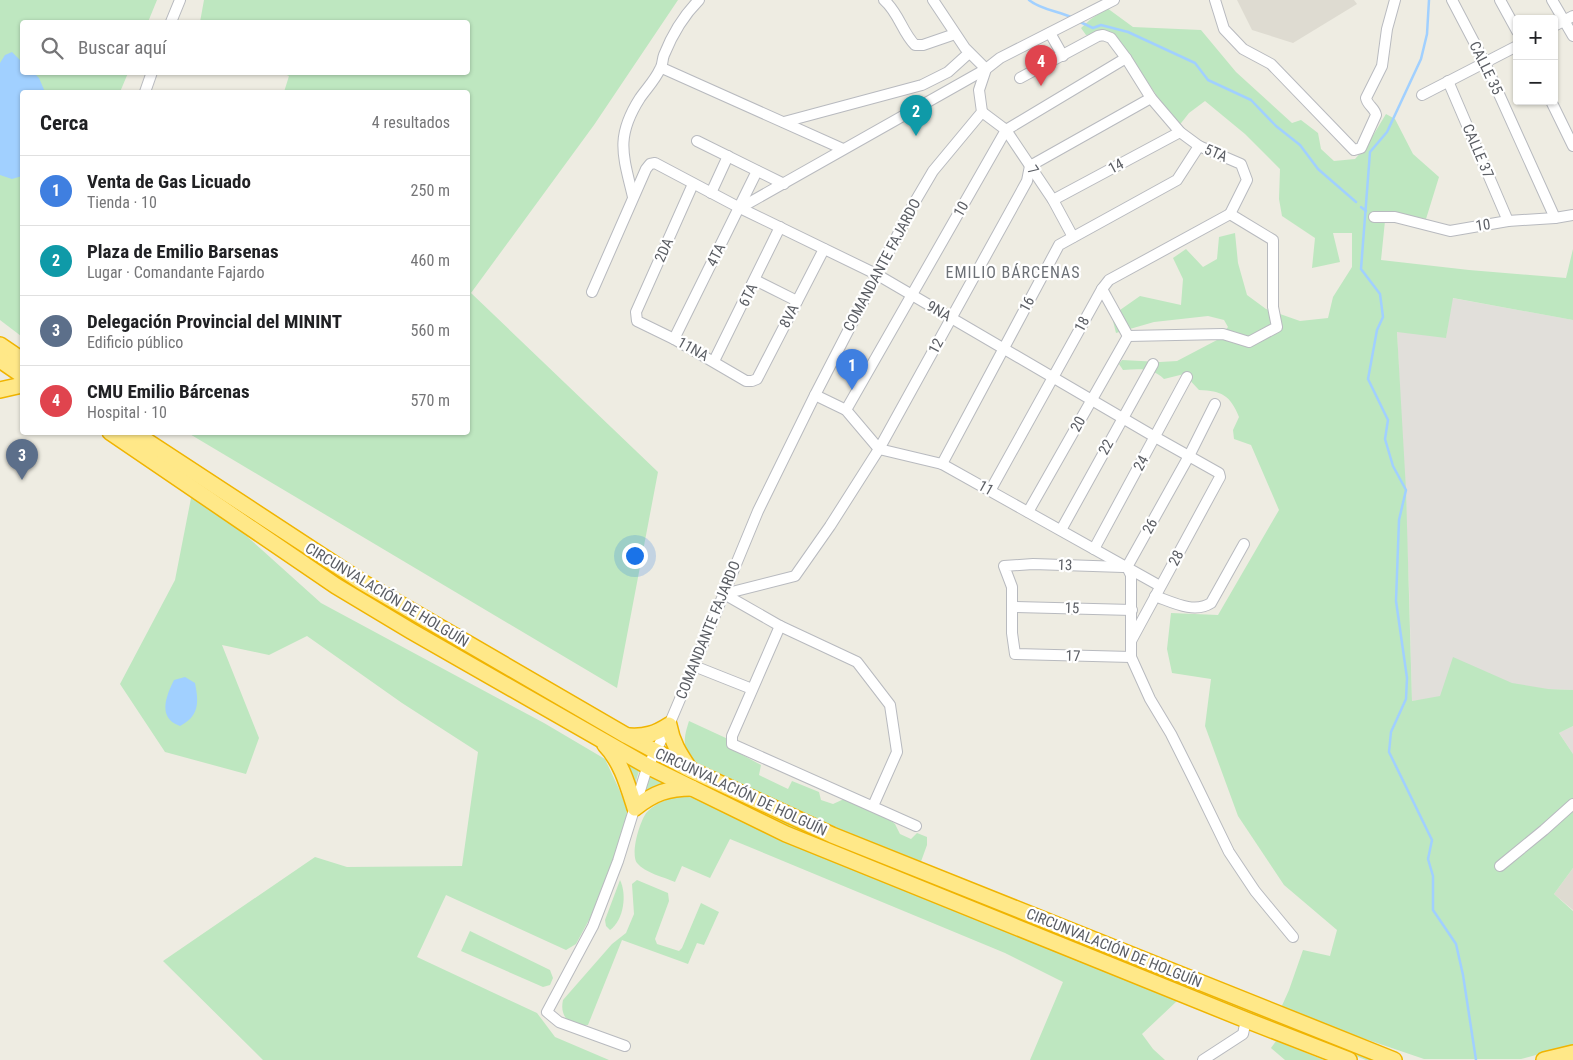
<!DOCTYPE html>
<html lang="es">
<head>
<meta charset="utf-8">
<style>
  :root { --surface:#fff; --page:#f6f6f6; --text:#202124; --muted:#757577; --line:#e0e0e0; --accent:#ee4428 }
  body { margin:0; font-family:"Roboto Condensed",sans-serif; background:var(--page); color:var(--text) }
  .controls { position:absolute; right:15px; top:15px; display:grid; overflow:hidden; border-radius:5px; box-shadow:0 1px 4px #0004 }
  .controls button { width:45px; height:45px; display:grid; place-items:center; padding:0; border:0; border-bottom:1px solid var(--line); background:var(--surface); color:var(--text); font:25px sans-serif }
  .you { position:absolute; left:634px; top:555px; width:18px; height:18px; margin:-12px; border:4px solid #fff; border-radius:50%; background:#1a73e8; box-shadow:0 0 0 8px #1a73e833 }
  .badge { display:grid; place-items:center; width:32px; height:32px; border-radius:50%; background:var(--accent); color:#fff; font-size:16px; font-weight:700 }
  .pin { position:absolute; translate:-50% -41px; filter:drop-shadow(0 1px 2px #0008) }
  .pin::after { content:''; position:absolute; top:26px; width:18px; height:15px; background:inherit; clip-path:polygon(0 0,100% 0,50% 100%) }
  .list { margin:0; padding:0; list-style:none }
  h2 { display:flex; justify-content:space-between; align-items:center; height:65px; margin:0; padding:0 20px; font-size:21px }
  h2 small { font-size:16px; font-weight:400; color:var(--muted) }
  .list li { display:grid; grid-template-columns:32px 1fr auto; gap:15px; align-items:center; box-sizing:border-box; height:70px; padding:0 20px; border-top:1px solid var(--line) }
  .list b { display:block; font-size:19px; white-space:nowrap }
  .list p { margin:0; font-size:16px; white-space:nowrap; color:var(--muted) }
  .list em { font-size:16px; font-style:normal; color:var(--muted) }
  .icon { flex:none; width:28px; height:28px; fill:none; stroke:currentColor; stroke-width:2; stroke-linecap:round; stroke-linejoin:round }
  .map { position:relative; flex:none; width:1573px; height:1060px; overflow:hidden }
  .search { position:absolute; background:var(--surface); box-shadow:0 1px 4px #0004; left:20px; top:20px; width:450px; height:55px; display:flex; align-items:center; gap:12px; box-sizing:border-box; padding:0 18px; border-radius:5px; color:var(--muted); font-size:19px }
  .panel { position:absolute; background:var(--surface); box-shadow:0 1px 4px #0004; left:20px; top:90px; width:450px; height:345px; border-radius:5px }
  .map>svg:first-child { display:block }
  .industrial { fill:#e1dfda }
  .education { fill:#dedbd1 }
  .green { fill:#bee7c0 }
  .water { fill:#a1d0ff }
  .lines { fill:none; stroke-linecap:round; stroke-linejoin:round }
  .stream { stroke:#a1d0ff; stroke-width:2.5 }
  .minor-casing { stroke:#b8babf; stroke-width:12 }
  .highway-casing { stroke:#f0b400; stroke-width:18 }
  .minor { stroke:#fff; stroke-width:10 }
  .highway { stroke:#ffe888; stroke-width:15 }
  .labels { text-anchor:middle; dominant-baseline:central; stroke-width:4.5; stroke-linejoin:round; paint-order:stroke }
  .street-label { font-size:15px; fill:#5b5e64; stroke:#fff }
  .neighbourhood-label { font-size:16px; letter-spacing:1px; fill:#6c7076; stroke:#fff }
</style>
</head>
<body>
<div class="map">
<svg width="1573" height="1060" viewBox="0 0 1573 1060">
  <rect width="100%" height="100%" fill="#eeece2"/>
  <g class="industrial">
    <path d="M1452,298L1573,320V690L1548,689L1412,701L1409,586L1397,331L1446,337Z"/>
    <path d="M1573,726V754L1559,733Z"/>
  </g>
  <g class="education">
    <path d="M1237,0H1354L1357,4L1293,43L1252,30Z"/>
    <path d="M1573,868V910L1554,894Z"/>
  </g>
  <g class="green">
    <path d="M0,0H157L148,22H22V72L128,73L120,92H22L21,336L0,320Z"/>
    <path d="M204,0H678L594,125L471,293L658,472L617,688L188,433L468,432V92H284L289,76L282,73L468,72V22H200Z"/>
    <path d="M1107,8L1133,27L1201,30L1236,72L1292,123L1301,120L1318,133L1321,149L1334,161L1355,159L1366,147L1386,114L1395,119L1413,154L1439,177L1426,219L1386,211L1381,260L1469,270L1566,278L1573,249V320L1453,298L1446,338L1397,332L1406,490L1412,701L1440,696L1453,657L1512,683L1548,689L1573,690V726L1559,733L1573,754V868L1554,894L1573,911V1045L1521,1059H1424L1280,1010L1289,990L1303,950L1330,956L1337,930L1284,885L1238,816L1205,726L1211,679L1172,673L1167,649L1171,613L1218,615L1279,510L1251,445L1234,439L1233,430L1239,417C1230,395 1222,391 1199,390L1184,374L1164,379C1152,367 1139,369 1123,370L1119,364L1122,360L1160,362L1177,361L1217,340L1228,327L1224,320L1208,316L1154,322L1116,333L1113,321L1120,310L1140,296L1181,305L1183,279L1173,258L1186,249L1203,267L1217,259L1219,237L1235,233L1238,263L1247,295L1266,309L1300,321L1328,318L1333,297L1352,267V233H1333L1340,262L1312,268L1315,238L1282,216L1279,199L1280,169L1245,134L1205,101L1189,113L1178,127L1119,40L1095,34L1086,35L1081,28L1091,19Z"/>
    <path d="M123,433L307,557L375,600L425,627L642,752L645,756L372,604Z"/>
    <path d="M193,488L321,603L544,723L605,759L619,789L628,812L609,875L590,918L576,944L566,950L446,895L417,957L537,1013L555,1037L609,1060H263L163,961L315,857L347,867L462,866L478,752L402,703L307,636L269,655L222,645L259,738L246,774L165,752L120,684L175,580Z"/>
    <path d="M689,721L728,739V747L761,765L759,775L788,789L792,781L819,792L821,800L833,804L844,799L886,817L895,824L900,834L911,839L917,833L927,837V845L919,867L692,764C683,746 683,740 689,721Z"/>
    <path d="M620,754L641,764L633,791Z"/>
    <path d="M659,763C746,810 840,845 931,882C1079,942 1228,1000 1377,1060H1366L1297,1033L744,809L658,766Z"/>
    <path d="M649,772L672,781L642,795Z"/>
    <path d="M681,796L696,798L732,816L1018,932L1177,1001L1142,1034L1153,1049L1165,1060H1030L1063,982L1005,953L730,839L710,878L682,866L675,882C664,877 645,873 637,863C630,854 640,820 647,812C656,803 668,798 681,796Z"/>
    <path d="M620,880C627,894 624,920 610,930L606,926L605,920Z"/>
    <path d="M637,880L668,893L669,901L655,939L657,944L679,951L682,948L701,903L719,912L704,945L697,943L688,964L622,940L588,1025C571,1027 559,1018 563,1000L612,944L626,933L634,914L632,884Z"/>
    <path d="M470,931L550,970L553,978L550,985L543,987L461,951Z"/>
    <path d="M1276,1041L1324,1060H1285L1271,1048Z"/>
  </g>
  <g class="water">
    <path d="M12,52L22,62V72L34,73L39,78L45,92H22V176L12,179L0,175V63L5,55Z"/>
    <path d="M185,677L195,683C199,703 199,716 180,726C157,718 166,696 174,680Z"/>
  </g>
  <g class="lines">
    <g class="stream">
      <path d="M1029,0C1041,10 1059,11 1073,18"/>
      <path d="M1429,0L1427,34L1421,59L1387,132L1370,152L1361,269L1380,294L1383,317L1377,330L1368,379L1388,420L1385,439L1393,466L1406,490L1399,520L1396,601L1407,678L1406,699L1391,732L1389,752L1432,840L1428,859L1433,876V910L1456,944L1463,975L1476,1060"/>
      <path d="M1078,21L1093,28L1101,25L1128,32L1195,63L1208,80L1251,100L1276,126L1300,145L1318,169L1356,202"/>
      <path d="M1361,207L1366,211"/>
    </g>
    <g class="minor-casing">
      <g id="minor">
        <path d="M884,0C899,13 902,32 915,45H923L955,34"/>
        <path d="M1215,0L1224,29L1243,49L1271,64L1354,150L1361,148L1376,115C1375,108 1367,105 1366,98L1382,66L1387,29L1395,0"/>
        <path d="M1452,0L1485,63L1555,218"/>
        <path d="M1500,0L1517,31"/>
        <path d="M1552,0L1573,36"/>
        <path d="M171,22L180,0"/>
        <path d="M1554,26L1573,16"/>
        <path d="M1050,33L1063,56"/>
        <path d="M662,68L843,149"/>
        <path d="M1020,78L1098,36L1103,35L1111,38L1126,58L1151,98L1180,132L1199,146L1241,164L1247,180L1230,214"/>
        <path d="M1448,81L1508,221"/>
        <path d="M145,92L152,72"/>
        <path d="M1422,95L1517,46"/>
        <path d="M1551,101L1573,146"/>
        <path d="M982,112L1006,130L1053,200L1073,237"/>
        <path d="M784,122L922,85L948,72L969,53"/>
        <path d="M697,141L784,184"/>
        <path d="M693,184L636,312L637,321L674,339L746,381H752L757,379L824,249"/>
        <path d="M711,193L728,156"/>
        <path d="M633,197C623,155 615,137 640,98C647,88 655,80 660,69C663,65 662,60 664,55C672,35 684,15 699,0"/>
        <path d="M1053,200L1180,132"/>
        <path d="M740,208L986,69L965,48L933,0"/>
        <path d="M1374,217H1395L1450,231L1508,221L1555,218L1573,215"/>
        <path d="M755,280L797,301"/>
        <path d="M1102,289L1128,336"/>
        <path d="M592,292L646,169L650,164L655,163L740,208L876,274L1155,437L1219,473L1220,477L1131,641"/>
        <path d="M1128,336L1223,334L1249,342L1277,327L1273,307V240L1230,214"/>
        <path d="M674,339L757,171"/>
        <path d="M714,361L780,227"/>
        <path d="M815,395L846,410L879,449L942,464L1160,586"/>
        <path d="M846,410L1006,130L1126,58"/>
        <path d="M942,464L1059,245L1177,180L1199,146"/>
        <path d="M990,491L1102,289L1109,280L1230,214"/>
        <path d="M1028,512L1128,336"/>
        <path d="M1061,530L1153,364"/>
        <path d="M1094,549L1187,377"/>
        <path d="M1123,567L1033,564L1004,566L1012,587V633L1015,654L1131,657"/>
        <path d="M1127,567L1131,575V657L1150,699L1171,734L1194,780L1229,852L1255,891L1293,937"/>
        <path d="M1127,567L1189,456L1215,404"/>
        <path d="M724,594L795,576L830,526L879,449L1027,181L1030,166L1151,98"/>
        <path d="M724,594L780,626L857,662L890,705L897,752L873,806"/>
        <path d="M1155,596C1172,602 1194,614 1211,603L1244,544"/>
        <path d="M1012,607L1132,610"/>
        <path d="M780,626L732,736V744L916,826"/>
        <path d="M694,666L752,689"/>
        <path d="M1500,866L1544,830L1573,804"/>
        <path d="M625,1046L559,1022L547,1012L593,926L618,861L647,768L669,725L694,666L758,511L815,395L913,205L933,171L982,112L979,90L986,69L1000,58L1114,0"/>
        <path d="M1203,1060L1243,1034L1246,1020"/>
      </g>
    </g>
    <g class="highway-casing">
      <g id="highway">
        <path d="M0,345L22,360"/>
        <path d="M0,360L22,375"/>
        <path d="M0,390L22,385"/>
        <path d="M110,432L336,586L411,631L649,767L786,834L1246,1020L1349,1060"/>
        <path d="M133,432L362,582L627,736L689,769L832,835L1394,1060"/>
        <path d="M629,736C645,737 655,734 669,725C672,742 679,753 689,768"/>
        <path d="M605,745C621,761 628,786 635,808C654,793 668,788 692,788"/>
        <path d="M1544,1060L1573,1053"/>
      </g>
    </g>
    <use href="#minor" class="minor"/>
    <use href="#highway" class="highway"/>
  </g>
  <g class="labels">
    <g class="street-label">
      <text transform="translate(1486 68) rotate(64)">CALLE 35</text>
      <text transform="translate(1478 151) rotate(67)">CALLE 37</text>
      <text transform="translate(1216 153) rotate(23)">5TA</text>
      <text transform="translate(1116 166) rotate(-28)">14</text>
      <text transform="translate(1033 170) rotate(56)">7</text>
      <text transform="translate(961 209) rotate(-60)">10</text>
      <text transform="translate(1483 225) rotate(-9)">10</text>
      <text transform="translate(664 250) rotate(-66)">2DA</text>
      <text transform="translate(716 255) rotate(-63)">4TA</text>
      <text transform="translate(882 265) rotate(-62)">COMANDANTE FAJARDO</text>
      <text transform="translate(748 295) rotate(-63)">6TA</text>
      <text transform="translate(1027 304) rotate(-61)">16</text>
      <text transform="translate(939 311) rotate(30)">9NA</text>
      <text transform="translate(789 316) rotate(-63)">8VA</text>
      <text transform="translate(1082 324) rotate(-61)">18</text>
      <text transform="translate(936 346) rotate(-61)">12</text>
      <text transform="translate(693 349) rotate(29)">11NA</text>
      <text transform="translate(1078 424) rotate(-61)">20</text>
      <text transform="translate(1106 447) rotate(-61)">22</text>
      <text transform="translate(1141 463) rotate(-61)">24</text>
      <text transform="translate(986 488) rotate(29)">11</text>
      <text transform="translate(1150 526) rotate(-61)">26</text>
      <text transform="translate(1176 558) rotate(-62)">28</text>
      <text transform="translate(1065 565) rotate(2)">13</text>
      <text transform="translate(387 595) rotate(31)">CIRCUNVALACIÓN DE HOLGUÍN</text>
      <text transform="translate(1072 608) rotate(2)">15</text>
      <text transform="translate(708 630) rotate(-68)">COMANDANTE FAJARDO</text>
      <text transform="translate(1073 656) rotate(1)">17</text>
      <text transform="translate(741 792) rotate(25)">CIRCUNVALACIÓN DE HOLGUÍN</text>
      <text transform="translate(1114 948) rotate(22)">CIRCUNVALACIÓN DE HOLGUÍN</text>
    </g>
    <g class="neighbourhood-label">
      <text x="1013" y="272">EMILIO BÁRCENAS</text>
    </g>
  </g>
</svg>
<div class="controls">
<button>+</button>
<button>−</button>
</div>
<div class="you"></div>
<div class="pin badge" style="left:852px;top:390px;background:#3f7fe0">1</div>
<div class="pin badge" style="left:916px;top:136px;background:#0f9aa8">2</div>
<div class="pin badge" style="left:22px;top:480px;background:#5c6f8a">3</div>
<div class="pin badge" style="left:1041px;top:86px;background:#e0444e">4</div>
<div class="search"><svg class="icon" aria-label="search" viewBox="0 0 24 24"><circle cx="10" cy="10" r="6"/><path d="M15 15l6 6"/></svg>Buscar aquí</div>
<section class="panel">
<h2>Cerca<small>4 resultados</small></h2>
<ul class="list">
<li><span class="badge" style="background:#3f7fe0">1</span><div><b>Venta de Gas Licuado</b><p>Tienda · 10</p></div><em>250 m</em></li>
<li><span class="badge" style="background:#0f9aa8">2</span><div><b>Plaza de Emilio Barsenas</b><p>Lugar · Comandante Fajardo</p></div><em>460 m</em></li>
<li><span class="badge" style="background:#5c6f8a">3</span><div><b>Delegación Provincial del MININT</b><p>Edificio público</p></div><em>560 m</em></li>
<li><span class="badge" style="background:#e0444e">4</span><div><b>CMU Emilio Bárcenas</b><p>Hospital · 10</p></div><em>570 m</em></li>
</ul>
</section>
</div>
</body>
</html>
